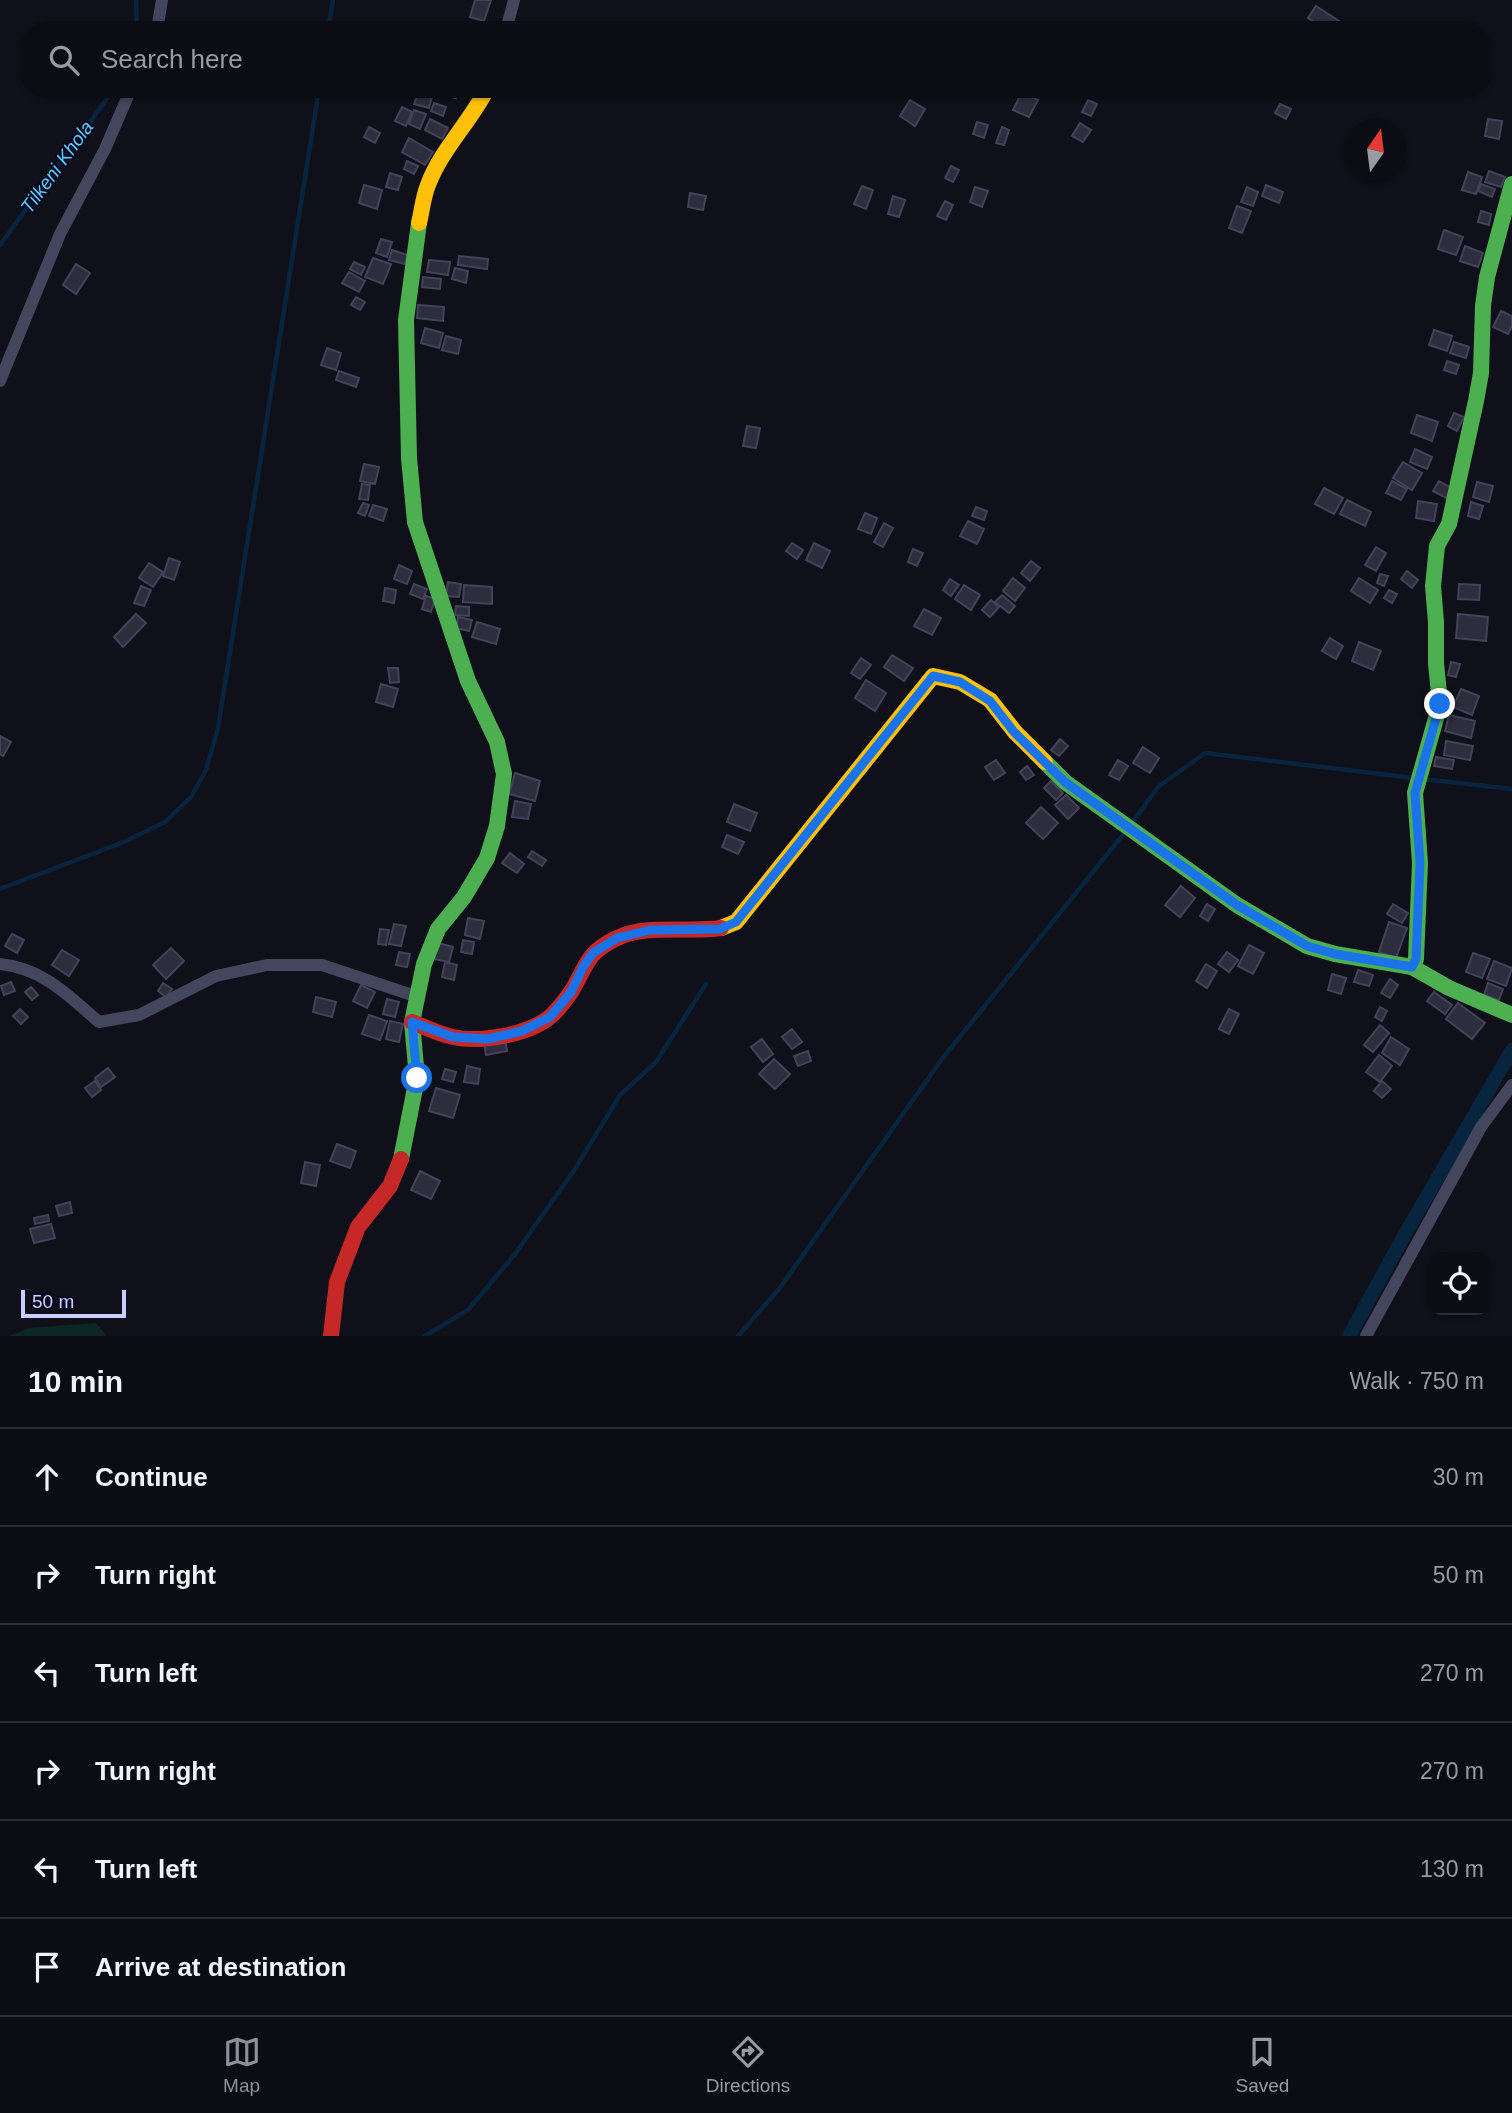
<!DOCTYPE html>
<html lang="en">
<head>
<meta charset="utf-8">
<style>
  :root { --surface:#0c0c14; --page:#1a1a22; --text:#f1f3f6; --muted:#9a9ba0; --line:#2c2c34; --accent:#8c9099 }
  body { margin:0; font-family:Helvetica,sans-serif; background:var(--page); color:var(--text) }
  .controls { position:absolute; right:21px; bottom:21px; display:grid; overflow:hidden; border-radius:14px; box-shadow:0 2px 5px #0004 }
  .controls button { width:63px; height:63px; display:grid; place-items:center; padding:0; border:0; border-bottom:2px solid var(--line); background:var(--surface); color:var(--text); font:35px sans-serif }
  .compass { position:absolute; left:1344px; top:119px; width:63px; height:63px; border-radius:50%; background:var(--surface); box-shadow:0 2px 5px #0004; rotate:14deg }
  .scale { position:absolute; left:21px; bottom:18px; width:105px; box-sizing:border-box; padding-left:7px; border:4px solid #cacdff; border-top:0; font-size:19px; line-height:24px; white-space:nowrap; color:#cacdff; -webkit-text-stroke:5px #0b0b20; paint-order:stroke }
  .stop { position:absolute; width:21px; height:21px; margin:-16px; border:5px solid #1a73e8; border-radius:50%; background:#fff }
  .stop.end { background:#1a73e8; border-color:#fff; box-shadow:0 2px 7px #0008 }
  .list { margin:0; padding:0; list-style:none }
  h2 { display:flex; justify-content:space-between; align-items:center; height:91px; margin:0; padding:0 28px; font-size:30px }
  h2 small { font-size:23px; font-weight:400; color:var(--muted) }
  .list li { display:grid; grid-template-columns:46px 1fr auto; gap:21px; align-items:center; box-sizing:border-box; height:98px; padding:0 28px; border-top:2px solid var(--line) }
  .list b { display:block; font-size:26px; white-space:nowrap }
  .list em { font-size:23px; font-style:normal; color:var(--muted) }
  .icon { flex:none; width:38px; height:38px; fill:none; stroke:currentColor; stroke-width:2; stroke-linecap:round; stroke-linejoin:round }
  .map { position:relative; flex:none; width:1512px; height:1336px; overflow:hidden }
  .search { position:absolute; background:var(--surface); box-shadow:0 2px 5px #0004; left:21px; right:21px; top:21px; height:77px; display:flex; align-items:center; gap:18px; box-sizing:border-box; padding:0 24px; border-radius:28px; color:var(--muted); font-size:26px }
  .sheet { height:679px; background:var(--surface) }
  nav { display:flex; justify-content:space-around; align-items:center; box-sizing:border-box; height:98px; border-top:2px solid var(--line); background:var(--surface); font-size:19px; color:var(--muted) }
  nav a { display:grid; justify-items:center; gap:4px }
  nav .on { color:var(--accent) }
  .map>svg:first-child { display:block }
  .green { fill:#0d2724 }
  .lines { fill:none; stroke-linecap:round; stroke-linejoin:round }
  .stream { stroke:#08253f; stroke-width:4.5 }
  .canal { stroke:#08253f; stroke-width:14 }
  .building { fill:#2d2d3e; stroke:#42425a; stroke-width:2 }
  .street { stroke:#43465d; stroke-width:12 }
  .fast { stroke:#4caf50; stroke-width:16 }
  .slow { stroke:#ffc107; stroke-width:16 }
  .jam { stroke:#c62828; stroke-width:16 }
  .route { stroke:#1a73e8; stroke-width:9 }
  .labels { text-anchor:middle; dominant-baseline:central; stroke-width:5; stroke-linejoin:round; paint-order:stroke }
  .water-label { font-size:19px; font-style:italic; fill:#58cdff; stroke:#0b0b20 }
</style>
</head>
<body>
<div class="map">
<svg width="1512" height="1336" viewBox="0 0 1512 1336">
  <rect width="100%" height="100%" fill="#10101b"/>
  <path class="green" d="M96,1323L107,1336H9L29,1328Z"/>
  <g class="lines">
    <g class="stream">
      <path d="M136,0L137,30"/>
      <path d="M328,30L333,0"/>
      <path d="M0,245L114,89"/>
      <path d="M1422,779L1512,789"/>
      <path d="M1132,823L1158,787L1205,753L1414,778"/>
      <path d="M0,889L124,842L165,822L191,797L206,770L218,728L319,89"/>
      <path d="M425,1336L468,1310L515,1254L575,1169L620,1095L656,1062L706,984"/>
      <path d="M738,1336L779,1289L942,1059L1126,831"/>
    </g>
    <path class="canal" d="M1349,1336L1405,1234L1512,1050"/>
  </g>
  <g class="building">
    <path d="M475,0H491L484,21L470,17Z"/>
    <path d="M1316,6L1339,21L1333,30H1325L1308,18Z"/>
    <path d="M425,89H440L437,97L424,93Z"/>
    <path d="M448,89H458L456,98L446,96Z"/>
    <path d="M1022,92L1038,100L1029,117L1013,110Z"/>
    <path d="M418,93L432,97L429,108L414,104Z"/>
    <path d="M910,100L925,109L915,126L900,116Z"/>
    <path d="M1088,100L1097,104L1091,116L1082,112Z"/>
    <path d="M434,103L446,107L443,116L431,111Z"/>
    <path d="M1280,104L1291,109L1286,119L1275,113Z"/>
    <path d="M402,107L412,112L406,126L395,121Z"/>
    <path d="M414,110L426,114L420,129L409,124Z"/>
    <path d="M430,119L448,128L442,139L425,130Z"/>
    <path d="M1488,119L1502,121L1499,139L1485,136Z"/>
    <path d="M977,122L988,125L984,138L973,134Z"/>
    <path d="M1080,123L1091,130L1083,142L1072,136Z"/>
    <path d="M369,127L380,133L375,143L364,137Z"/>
    <path d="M1002,127L1009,130L1004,145L996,143Z"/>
    <path d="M409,138L433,152L425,165L402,152Z"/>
    <path d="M407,161L418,166L414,174L404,169Z"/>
    <path d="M951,166L959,170L953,182L945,178Z"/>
    <path d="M1489,171L1505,177L1501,187L1485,182Z"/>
    <path d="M1468,172L1482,177L1476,194L1462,190Z"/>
    <path d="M390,173L402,177L398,190L386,187Z"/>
    <path d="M1481,184L1495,189L1492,197L1478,191Z"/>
    <path d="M364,185L382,190L377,209L359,203Z"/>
    <path d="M1266,185L1283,192L1279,203L1262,196Z"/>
    <path d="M862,186L873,190L866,209L854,204Z"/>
    <path d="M975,187L988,191L982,207L970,202Z"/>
    <path d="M1247,187L1258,192L1253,206L1241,202Z"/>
    <path d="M690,193L706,196L703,210L688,207Z"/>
    <path d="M893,196L905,200L899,217L888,214Z"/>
    <path d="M945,201L953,205L946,220L937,216Z"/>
    <path d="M1237,206L1251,211L1242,233L1229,228Z"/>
    <path d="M1481,211L1491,214L1489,225L1478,222Z"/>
    <path d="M1444,230L1463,237L1456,255L1438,249Z"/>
    <path d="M381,239L392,242L387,257L376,253Z"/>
    <path d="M1465,246L1483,253L1478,267L1460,261Z"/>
    <path d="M392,250L407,255L405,264L389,260Z"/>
    <path d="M459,256L488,259L487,269L458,265Z"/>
    <path d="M373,258L391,264L383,284L365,277Z"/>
    <path d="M429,260L450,262L448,275L427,272Z"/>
    <path d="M354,262L365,267L361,275L350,269Z"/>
    <path d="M76,264L90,273L76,294L63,285Z"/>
    <path d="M455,268L468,271L466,283L452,279Z"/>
    <path d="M349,272L365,281L359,292L342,283Z"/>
    <path d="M423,277L441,279L440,289L422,287Z"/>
    <path d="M356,297L365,302L360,310L351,305Z"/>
    <path d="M418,305L444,307L443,321L417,318Z"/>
    <path d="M1501,311L1512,316V326L1508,334L1493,327Z"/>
    <path d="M425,328L443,333L439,348L421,343Z"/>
    <path d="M1434,330L1452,336L1447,351L1429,345Z"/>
    <path d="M446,336L461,340L458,354L442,350Z"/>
    <path d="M1454,342L1469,347L1466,358L1450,353Z"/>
    <path d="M327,348L341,353L336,370L321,365Z"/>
    <path d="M1447,361L1459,365L1456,374L1444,370Z"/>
    <path d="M339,371L359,378L356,387L336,380Z"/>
    <path d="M1454,413L1464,417L1457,431L1448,426Z"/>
    <path d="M1417,415L1438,422L1432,441L1411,433Z"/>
    <path d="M747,426L760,428L756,448L743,446Z"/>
    <path d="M1415,449L1432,457L1427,469L1410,462Z"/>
    <path d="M1403,462L1422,473L1412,490L1393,478Z"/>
    <path d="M364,464L379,467L375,484L360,481Z"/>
    <path d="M1392,481L1407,489L1401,500L1386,493Z"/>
    <path d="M1439,481L1451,488L1446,498L1433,491Z"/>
    <path d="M1477,482L1493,486L1489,502L1473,497Z"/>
    <path d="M362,484L370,485L368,500L359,499Z"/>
    <path d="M1324,488L1343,498L1334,514L1315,504Z"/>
    <path d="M1347,500L1371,512L1365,526L1340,514Z"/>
    <path d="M1418,501L1437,504L1434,521L1416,518Z"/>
    <path d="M1471,502L1483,506L1479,519L1468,516Z"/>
    <path d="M363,503L369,505L365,516L358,513Z"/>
    <path d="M373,505L387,509L383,521L369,516Z"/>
    <path d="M976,507L987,511L984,520L972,516Z"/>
    <path d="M865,513L877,518L871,534L858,529Z"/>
    <path d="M968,521L984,529L977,544L960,536Z"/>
    <path d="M884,523L893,528L883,547L874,542Z"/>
    <path d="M792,543L803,550L797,559L786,551Z"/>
    <path d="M814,543L830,551L822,568L806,560Z"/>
    <path d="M1376,547L1386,553L1376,571L1365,565Z"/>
    <path d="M913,549L923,553L917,566L908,562Z"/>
    <path d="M169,558L180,562L174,580L163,576Z"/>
    <path d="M1031,561L1040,568L1030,581L1021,573Z"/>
    <path d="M149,563L163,572L153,587L139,578Z"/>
    <path d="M399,565L412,571L407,584L394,579Z"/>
    <path d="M1407,571L1418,580L1412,588L1401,579Z"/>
    <path d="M1380,574L1388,576L1384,586L1377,583Z"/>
    <path d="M1013,578L1025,588L1015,601L1003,591Z"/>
    <path d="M1359,578L1378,590L1370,603L1351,591Z"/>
    <path d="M950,579L959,585L951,596L943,590Z"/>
    <path d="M448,582L461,584L459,597L446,596Z"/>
    <path d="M414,584L427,589L423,599L410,594Z"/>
    <path d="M1459,584L1480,585L1479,600L1458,599Z"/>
    <path d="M464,585L492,587V604L463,602Z"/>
    <path d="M964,585L980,595L971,610L955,599Z"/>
    <path d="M141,586L151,590L144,606L134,603Z"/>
    <path d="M385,588L396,590L394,603L383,601Z"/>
    <path d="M1389,590L1397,594L1392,603L1384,598Z"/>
    <path d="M1002,595L1015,606L1009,613L995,602Z"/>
    <path d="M426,596L435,599L431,612L422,609Z"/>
    <path d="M991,600L999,607L990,617L982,610Z"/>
    <path d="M456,606L469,607V616L455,615Z"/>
    <path d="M924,609L941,618L932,635L914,626Z"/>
    <path d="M136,614L146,623L123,647L114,637Z"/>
    <path d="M1458,614L1488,617L1486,641L1456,638Z"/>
    <path d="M458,617L472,620L469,631L456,628Z"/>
    <path d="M477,622L500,629L496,644L472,637Z"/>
    <path d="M1330,638L1343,646L1336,659L1322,651Z"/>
    <path d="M1359,642L1381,651L1373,670L1352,661Z"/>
    <path d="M892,655L913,668L904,681L884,667Z"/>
    <path d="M861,658L871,665L860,679L851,673Z"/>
    <path d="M1451,662L1460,664L1456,677L1448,675Z"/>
    <path d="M388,668H398L399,682L390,683Z"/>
    <path d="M866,680L886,693L875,711L855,698Z"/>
    <path d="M381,684L398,689L393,707L376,702Z"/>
    <path d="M1461,689L1479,696L1472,715L1453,707Z"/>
    <path d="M1449,715L1475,721L1471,738L1445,731Z"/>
    <path d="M0,736L11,742L3,756L0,754Z"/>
    <path d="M1060,739L1068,746L1059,756L1051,750Z"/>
    <path d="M1446,741L1473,746L1470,760L1444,755Z"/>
    <path d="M1143,747L1159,758L1150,773L1133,763Z"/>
    <path d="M1436,757L1454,760L1452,769L1434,766Z"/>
    <path d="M996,760L1005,773L994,780L985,767Z"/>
    <path d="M1118,760L1128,766L1119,780L1109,775Z"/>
    <path d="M1027,766L1034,775L1026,780L1020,772Z"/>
    <path d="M515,773L540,781L535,801L509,794Z"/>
    <path d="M1051,781L1063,793L1056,800L1044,788Z"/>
    <path d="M1066,795L1079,808L1068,819L1055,805Z"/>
    <path d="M515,801L531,804L528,819L512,817Z"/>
    <path d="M734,804L757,813L750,831L727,822Z"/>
    <path d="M1041,807L1058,823L1043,839L1026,823Z"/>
    <path d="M727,835L744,842L738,854L722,847Z"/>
    <path d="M532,851L546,860L542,866L528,857Z"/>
    <path d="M510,853L524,864L517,873L502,863Z"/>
    <path d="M1181,886L1195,898L1180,917L1165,905Z"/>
    <path d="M1207,904L1215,909L1208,921L1200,916Z"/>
    <path d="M1393,904L1408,913L1402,923L1387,914Z"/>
    <path d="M468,918L484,921L480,939L465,935Z"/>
    <path d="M1389,922L1407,928L1396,958L1379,952Z"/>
    <path d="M394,924L406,926L401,946L389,944Z"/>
    <path d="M380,929L389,930L386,945L378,944Z"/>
    <path d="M12,934L24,940L17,953L5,946Z"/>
    <path d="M463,940L474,942L472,954L461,952Z"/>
    <path d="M438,943L453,947L449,962L434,959Z"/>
    <path d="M1249,945L1264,953L1253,974L1238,966Z"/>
    <path d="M171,948L184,961L166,979L153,965Z"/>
    <path d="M62,950L79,960L69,976L52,965Z"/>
    <path d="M399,952L410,954L407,967L396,965Z"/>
    <path d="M1227,952L1238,960L1229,972L1218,964Z"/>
    <path d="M1473,953L1490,959L1482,978L1466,972Z"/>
    <path d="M1494,961L1512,968L1506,986L1487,979Z"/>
    <path d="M445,962L457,965L454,980L442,977Z"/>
    <path d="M1206,964L1217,971L1207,988L1196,981Z"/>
    <path d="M1358,970L1373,975L1369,986L1354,982Z"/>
    <path d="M1332,974L1346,978L1341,994L1328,990Z"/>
    <path d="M1390,979L1398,985L1390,998L1381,993Z"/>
    <path d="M11,982L15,991L4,995L1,986Z"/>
    <path d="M163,983L172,989L166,997L158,991Z"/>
    <path d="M1488,983L1503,989L1499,1000L1484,995Z"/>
    <path d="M361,985L375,992L367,1008L353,1001Z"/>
    <path d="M31,987L38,995L32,1000L25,992Z"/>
    <path d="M1434,992L1452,1005L1445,1014L1427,1001Z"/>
    <path d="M316,997L336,1002L332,1017L313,1012Z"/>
    <path d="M387,999L399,1002L395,1017L383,1014Z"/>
    <path d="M1458,1003L1485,1023L1472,1039L1446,1019Z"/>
    <path d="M1380,1007L1387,1011L1382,1021L1375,1017Z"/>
    <path d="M20,1009L28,1017L21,1024L13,1016Z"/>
    <path d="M1229,1009L1239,1014L1229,1034L1219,1029Z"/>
    <path d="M369,1015L387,1021L380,1040L362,1034Z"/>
    <path d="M390,1021L403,1024L399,1042L386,1039Z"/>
    <path d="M1380,1025L1389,1033L1373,1052L1364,1045Z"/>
    <path d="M792,1029L802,1042L792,1049L782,1037Z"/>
    <path d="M1391,1037L1409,1049L1400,1065L1382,1053Z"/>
    <path d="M505,1039L507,1051L486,1055L484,1043Z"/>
    <path d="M762,1039L773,1054L763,1062L751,1047Z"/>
    <path d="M808,1051L811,1061L798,1066L794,1056Z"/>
    <path d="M1379,1055L1392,1066L1380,1082L1366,1072Z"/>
    <path d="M774,1059L790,1074L775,1089L759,1074Z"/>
    <path d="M467,1066L480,1069L478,1084L464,1082Z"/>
    <path d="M108,1068L115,1077L101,1087L95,1078Z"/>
    <path d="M445,1069L456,1072L453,1082L442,1079Z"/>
    <path d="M95,1081L101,1090L92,1097L85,1088Z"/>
    <path d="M1382,1081L1391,1089L1382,1098L1374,1091Z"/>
    <path d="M436,1088L460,1095L453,1118L429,1111Z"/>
    <path d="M337,1144L356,1151L350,1168L330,1161Z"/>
    <path d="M305,1162L320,1165L316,1186L301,1183Z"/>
    <path d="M420,1171L440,1181L431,1199L411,1190Z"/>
    <path d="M70,1202L72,1213L59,1216L56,1206Z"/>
    <path d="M48,1215L49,1221L35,1224L34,1218Z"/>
    <path d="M51,1224L55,1238L34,1243L30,1229Z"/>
  </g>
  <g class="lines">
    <g class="street">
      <path d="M157,30L162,0"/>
      <path d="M506,30L514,0"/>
      <path d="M0,381L60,234L105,149L131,89"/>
      <path d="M0,964C42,968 68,995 99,1022L139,1015L216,976L267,965H322L418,997"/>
      <path d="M1366,1336L1481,1127L1512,1085"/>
    </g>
    <g class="fast">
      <path d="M1045,762L1065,782L1237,905L1307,946L1335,954L1412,967L1449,988L1512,1015"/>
      <path d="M1412,967L1416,959L1420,863L1415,793L1440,704L1436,663V622L1433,586L1437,546L1449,524L1476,401L1481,373L1483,306L1487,277L1512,184"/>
      <path d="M401,1159L417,1078L412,1022L424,964L438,929L464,897L487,858L497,826L504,774L497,742L468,681L415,522L409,458L406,320L419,223"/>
    </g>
    <g class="slow">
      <path d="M419,223C422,211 423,197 428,185C441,150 470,122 487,89"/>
      <path d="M721,928L736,922L933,676L960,682L990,700L1015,732L1045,762"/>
    </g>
    <g class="jam">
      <path d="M412,1022C425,1027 439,1034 453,1037C480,1043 529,1035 551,1016C558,1010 566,999 571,992C587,966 585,954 615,939C647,923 687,933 721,928"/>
      <path d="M331,1336L337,1282L358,1227L390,1186L401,1159"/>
    </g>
  </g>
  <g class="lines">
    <path class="route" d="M417,1078L412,1022L453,1037L488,1039L522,1031L550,1017L571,992L583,967L593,953L617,938L650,930L720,929L736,922L933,676L960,682L990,701L1014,732L1065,782L1237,905L1307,946L1335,954L1412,967L1416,959L1420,863L1415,793L1440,704"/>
  </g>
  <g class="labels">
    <g class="water-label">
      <text transform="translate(57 167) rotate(-54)">Tilkeni Khola</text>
    </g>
  </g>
</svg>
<div class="controls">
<button><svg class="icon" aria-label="locate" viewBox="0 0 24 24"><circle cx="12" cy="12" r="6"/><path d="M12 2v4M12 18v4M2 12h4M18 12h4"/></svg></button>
</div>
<svg class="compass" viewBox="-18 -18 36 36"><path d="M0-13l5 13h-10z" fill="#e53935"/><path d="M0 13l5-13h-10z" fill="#9a9ba0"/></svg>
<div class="scale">50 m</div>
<div class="stop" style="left:417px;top:1078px"></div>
<div class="stop end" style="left:1440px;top:704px"></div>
<div class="search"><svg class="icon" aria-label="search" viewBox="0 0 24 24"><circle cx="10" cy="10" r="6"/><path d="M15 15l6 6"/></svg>Search here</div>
</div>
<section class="sheet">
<h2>10 min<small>Walk · 750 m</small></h2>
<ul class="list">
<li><svg class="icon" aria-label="ahead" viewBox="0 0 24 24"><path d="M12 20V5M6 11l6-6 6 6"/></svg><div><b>Continue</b></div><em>30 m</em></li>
<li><svg class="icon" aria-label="right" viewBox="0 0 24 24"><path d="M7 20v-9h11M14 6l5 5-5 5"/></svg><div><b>Turn right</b></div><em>50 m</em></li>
<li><svg class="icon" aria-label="left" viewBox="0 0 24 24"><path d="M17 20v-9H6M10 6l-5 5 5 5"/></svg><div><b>Turn left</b></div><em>270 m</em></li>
<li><svg class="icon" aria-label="right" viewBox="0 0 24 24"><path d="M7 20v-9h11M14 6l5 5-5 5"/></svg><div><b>Turn right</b></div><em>270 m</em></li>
<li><svg class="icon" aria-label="left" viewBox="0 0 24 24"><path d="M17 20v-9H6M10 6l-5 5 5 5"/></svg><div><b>Turn left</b></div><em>130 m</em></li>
<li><svg class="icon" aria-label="arrive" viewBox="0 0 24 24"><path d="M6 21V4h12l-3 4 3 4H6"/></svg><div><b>Arrive at destination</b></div></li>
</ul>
</section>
<nav>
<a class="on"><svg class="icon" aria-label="map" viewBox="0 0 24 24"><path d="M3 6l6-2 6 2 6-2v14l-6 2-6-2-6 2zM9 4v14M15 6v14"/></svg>Map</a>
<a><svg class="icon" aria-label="directions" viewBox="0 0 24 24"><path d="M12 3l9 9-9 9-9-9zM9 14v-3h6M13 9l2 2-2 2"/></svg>Directions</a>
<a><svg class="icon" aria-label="saved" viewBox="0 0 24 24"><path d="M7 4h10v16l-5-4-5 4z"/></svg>Saved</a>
</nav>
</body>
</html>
